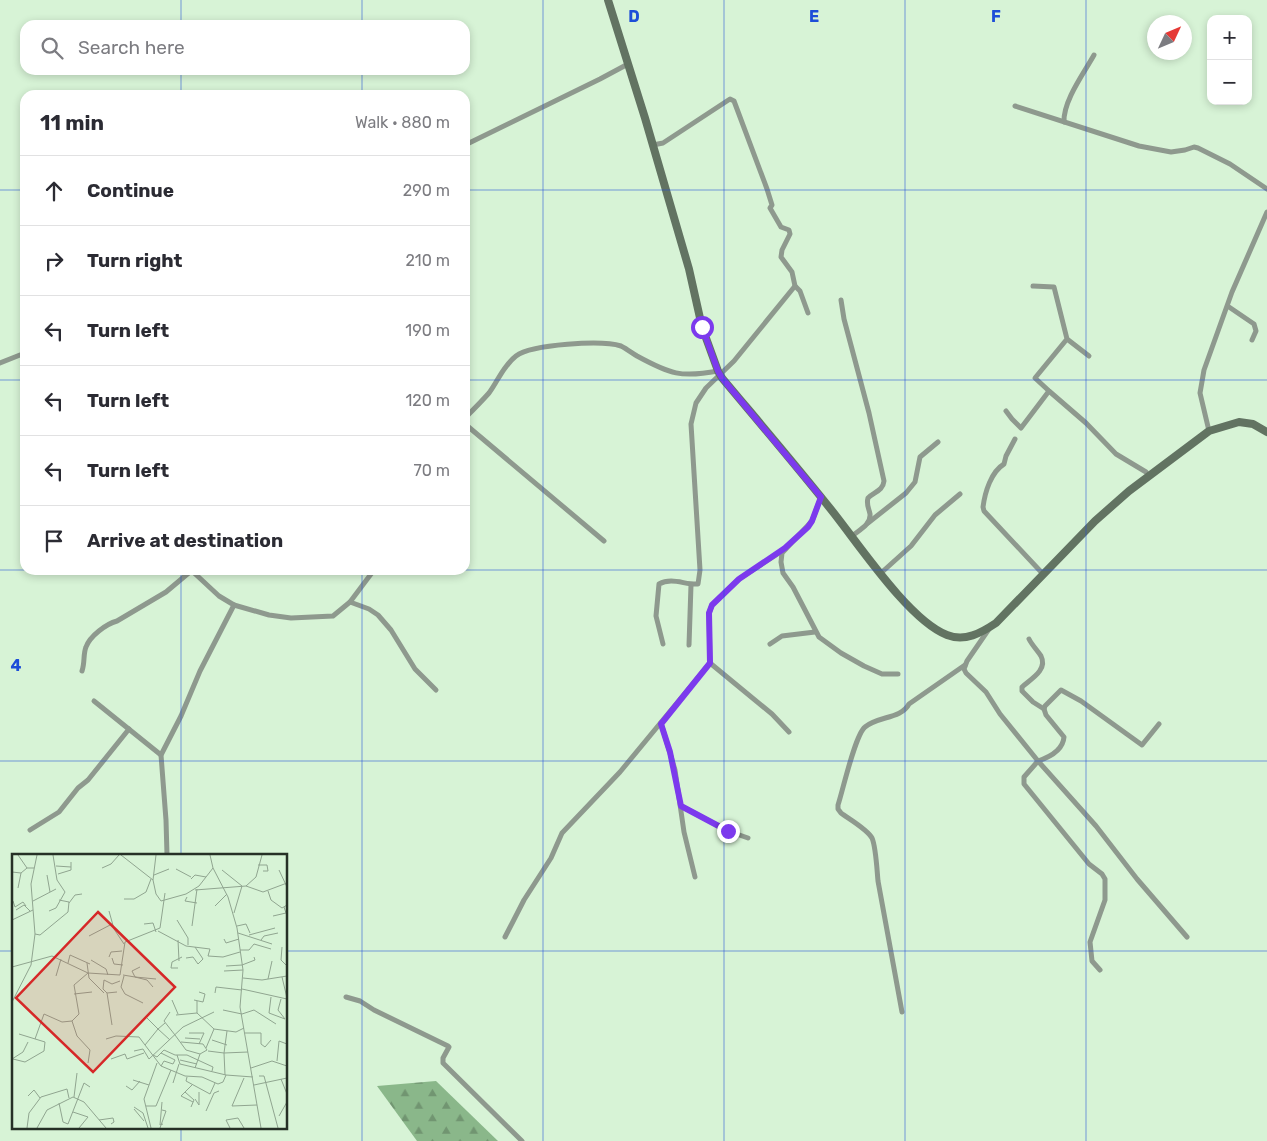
<!DOCTYPE html>
<html lang="en">
<head>
<meta charset="utf-8">
<style>
  :root { --surface:#fff; --page:#f2f2f3; --text:#2b2b33; --muted:#7c7c81; --line:#e1e1e2 }
  body { margin:0; font-family:Rubik,sans-serif; background:var(--page); color:var(--text) }
  .controls { position:absolute; right:15px; top:15px; display:grid; overflow:hidden; border-radius:10px; box-shadow:0 2px 8px #0003 }
  .controls button { width:45px; height:45px; display:grid; place-items:center; padding:0; border:0; border-bottom:1px solid var(--line); background:var(--surface); color:var(--text); font:25px sans-serif }
  .compass { position:absolute; left:1147px; top:15px; width:45px; height:45px; border-radius:50%; background:var(--surface); box-shadow:0 2px 8px #0003; rotate:46deg }
  .stop { position:absolute; width:15px; height:15px; margin:-11px; border:4px solid #7c3aed; border-radius:50%; background:#fff }
  .stop.end { background:#7c3aed; border-color:#fff; box-shadow:0 1px 5px #0008 }
  .list { margin:0; padding:0; list-style:none }
  h2 { display:flex; justify-content:space-between; align-items:center; height:65px; margin:0; padding:0 20px; font-size:21px }
  h2 small { font-size:16px; font-weight:400; color:var(--muted) }
  .list li { display:grid; grid-template-columns:32px 1fr auto; gap:15px; align-items:center; box-sizing:border-box; height:70px; padding:0 20px; border-top:1px solid var(--line) }
  .list b { display:block; font-size:19px; white-space:nowrap }
  .list em { font-size:16px; font-style:normal; color:var(--muted) }
  .icon { flex:none; width:28px; height:28px; fill:none; stroke:currentColor; stroke-width:2; stroke-linecap:round; stroke-linejoin:round }
  .map { position:relative; flex:none; width:1267px; height:1141px; overflow:hidden }
  .search { position:absolute; background:var(--surface); box-shadow:0 2px 8px #0003; left:20px; top:20px; width:450px; height:55px; display:flex; align-items:center; gap:12px; box-sizing:border-box; padding:0 18px; border-radius:15px; color:var(--muted); font-size:19px }
  .panel { position:absolute; background:var(--surface); box-shadow:0 2px 8px #0003; left:20px; top:90px; width:450px; height:485px; border-radius:15px }
  .map>svg:first-child { display:block }
  .forest { fill:url(#forest-firs) }
  .lines { fill:none; stroke-linecap:round; stroke-linejoin:round }
  .street { stroke:#8e998e; stroke-width:5 }
  .secondary { stroke:#627362; stroke-width:8 }
  .route { stroke:#7c3aed; stroke-width:6 }
  .grid { fill:none; stroke:#1d4ed8; stroke-width:1; stroke-opacity:0.55 }
  .inset-road { fill:none; stroke:#90a590; stroke-width:1 }
  .view { fill:#d62828; fill-opacity:0.15; stroke:#d62828; stroke-width:2.5 }
  .inset-edge { fill:none; stroke:#263026; stroke-width:2.5 }
  .grid-label { font-size:16px; text-anchor:middle; font-weight:bold; fill:#1d4ed8; stroke:#d7f3d6; stroke-width:4; stroke-linejoin:round; paint-order:stroke }
</style>
</head>
<body>
<div class="map">
<svg width="1267" height="1141" viewBox="0 0 1267 1141">
  <defs>
    <pattern id="forest-firs" width="22" height="20" patternUnits="userSpaceOnUse" patternTransform="scale(1.25)"><rect width="22" height="20" fill="#8ab78a"/><path d="M5 1l3.5 6h-7zM16 11l3.5 6h-7z" fill="#719571"/></pattern>
  </defs>
  <rect width="100%" height="100%" fill="#d7f3d6"/>
  <path class="forest" d="M436,1081L498,1141H417L377,1086Z"/>
  <g class="lines">
    <g class="street">
      <path d="M1015,106L1139,146L1171,152L1185,150L1194,147L1198,148L1230,164L1267,189"/>
      <path d="M1064,122C1063,101 1084,73 1094,55"/>
      <path d="M465,145L600,79L628,64"/>
      <path d="M653,145L663,143L730,99L734,101L767,189L772,205L770,208L781,227L789,230L790,234L782,250L781,257L792,272L795,286L800,291L808,313"/>
      <path d="M1033,286L1054,287L1067,339L1089,356L1067,339L1035,378L1048,390"/>
      <path d="M841,300L844,319L869,413L884,481C883,491 874,492 868,498C866,505 869,508 870,514C871,525 859,530 852,536"/>
      <path d="M1229,307L1254,324L1256,331L1252,340"/>
      <path d="M0,363L25,353"/>
      <path d="M1006,411L1012,419L1021,428L1049,391L1086,423L1116,454L1146,472"/>
      <path d="M465,418C473,410 481,402 489,393C498,381 503,366 516,356C532,344 602,340 621,346C627,349 632,353 637,356C670,374 681,378 718,371"/>
      <path d="M465,424L604,541"/>
      <path d="M1209,431L1200,393L1204,370L1232,292L1267,212"/>
      <path d="M1015,439L1006,456L1004,464C991,472 985,492 983,507L984,511L1043,574"/>
      <path d="M821,497L812,521L782,553L781,562L783,573L793,587L819,637L841,653L864,666L882,674H898"/>
      <path d="M868,523L906,493L915,482L920,457L938,442"/>
      <path d="M785,549L739,579L712,605L709,613L710,663L772,714L789,732"/>
      <path d="M881,573L911,546L935,515L960,494"/>
      <path d="M350,602L369,609L378,615L391,630L415,669L436,690"/>
      <path d="M234,605L269,615L291,618L333,616L350,602L374,570"/>
      <path d="M989,629L967,661L964,669L966,673L986,692L1000,714L1038,761C1050,757 1063,750 1064,737L1046,715L1044,709L1045,706L1061,690L1081,701L1142,745L1159,724"/>
      <path d="M1029,639C1032,645 1037,650 1041,656C1048,670 1031,679 1022,687V691L1033,702L1044,709"/>
      <path d="M663,644L656,616L659,584C672,577 685,585 698,584L700,570L691,424L696,403L706,388L734,361L795,286"/>
      <path d="M770,644L782,636L815,632"/>
      <path d="M689,645L691,585"/>
      <path d="M82,671C85,663 83,654 86,647C90,636 106,624 117,621L166,592L191,571"/>
      <path d="M94,701L161,755"/>
      <path d="M661,723L675,770L684,832L695,877"/>
      <path d="M681,806L728,831L748,838"/>
      <path d="M30,830L59,812L78,788L88,780L129,729"/>
      <path d="M167,855L166,820L161,755L181,716L200,671L234,605L219,596L191,570"/>
      <path d="M505,937L524,900L551,858L562,833L620,772L710,663"/>
      <path d="M1100,970L1092,961L1090,942L1105,900V879L1102,874L1089,864L1024,784V777L1038,761L1096,826L1137,879L1187,937"/>
      <path d="M346,997L360,1001L374,1010L448,1046L449,1047L443,1058V1063L522,1141"/>
      <path d="M902,1012L878,881C877,871 876,847 872,838C867,829 849,819 841,813L838,809V805C843,790 855,735 865,727C878,716 901,719 909,704L965,665"/>
    </g>
    <path class="secondary" d="M608,0L645,118L689,269L702,327L718,371L722,378C758,421 794,463 829,507C856,540 908,620 947,635C965,642 981,633 996,623L1095,521L1129,491L1209,431L1239,422L1253,424L1267,432"/>
  </g>
  <g class="lines">
    <path class="route" d="M702,327L718,371L722,378L821,497L812,521L808,527L785,548L739,579L712,605L709,613L710,663L661,724L670,752L681,806L728,831"/>
  </g>
  <path class="grid" d="M181,0V25M362,0V25M543,0V1141M724,0V1141M905,0V1141M1086,0V1141M181,70V95M362,70V95M0,190H25M465,190H1267M0,380H25M465,380H1267M0,570H1267M181,570V855M362,570V1141M0,761H1267M0,951H14M286,951H1267M181,1127V1141"/>
  <g transform="translate(12 854)">
    <rect width="275" height="275" fill="#d7f3d6"/>
    <path class="inset-road" d="M6,1L15,14H22M109,1L141,26L144,40L149,47L174,40L187,32L201,14L198,1M246,11H255L256,17H251M44,12L59,13M90,14L99,10L107,1M201,14L216,43L225,74L231,116L228,153L249,274M164,15L179,23M210,16L230,32L222,59M267,16L275,33M0,18L9,19L15,14M46,20L59,16V8M35,21L38,38M142,21L157,15M179,25L183,21L194,23M141,26L144,1M234,32L244,23L250,1M6,34L9,19M183,36L234,32L251,38L275,29M256,37L259,46L270,54L275,51M175,43L173,47L185,49M112,45H122L134,38L139,25M1,47L3,53L11,48L14,52M21,47L44,35M57,49L63,41L70,40M203,52L215,40M4,56L12,51L18,57M37,57L44,54L53,38L45,26L41,1M97,57L102,75L112,90M261,62L274,59L272,53M0,66L21,56M165,66L176,84V91M132,70L141,69L144,78M180,72L185,35M225,72L234,70L238,79M146,77L174,92L198,95L196,102L211,103L228,98M226,79L260,90M23,80L28,81L56,58L57,48L47,46M237,81L263,74M77,82L100,70M212,85L214,89L227,85M166,86L167,107M249,86L252,82L266,79M270,93L269,106L275,112M228,96H237L242,90L259,95M97,103L99,98L110,97M100,104L102,110L111,111M174,104L181,103L186,110L191,105L183,93M79,106L94,115L96,121M56,109L58,101L78,110M75,109L77,124L92,139M214,112L230,111L243,106L242,103M0,113L40,102L76,119L108,121L113,88L148,74L153,39M166,114H159L160,108L170,103M212,117L231,116M111,121L123,123L120,117L128,113M44,122L49,105M112,122L109,133L113,140L131,149M270,123L275,144M231,124L250,126L275,122M256,125L260,107M92,126L91,135L95,139L105,138M92,126L100,130L108,127M141,133L135,126L123,123L144,125M230,135L275,145M95,139L100,171M203,139L204,133L230,136M62,140L80,138M259,143L257,159L273,165M269,145L266,156L273,165M160,146L166,160M182,146L191,148L193,140L187,138M185,147V159L202,175L224,178L232,174M0,148L19,111L23,80L19,30L25,1M211,156L230,160L242,156L264,170M158,158L152,167L163,181M164,161L185,159M135,164L146,175L133,191L149,212L173,222L190,223L206,230L211,228L214,221L241,223M60,167L67,160L62,131L76,119M153,169L146,175L158,186M215,177L212,199L236,198M177,179H192L187,190M233,179H249V190L253,193L259,186M163,181L174,196L188,200M173,184L188,185M23,185L32,160L50,168L60,167L65,182L78,196L76,209M94,185L104,182L127,183L133,191M200,186L215,191M169,188L191,190L195,196L188,200L183,214M194,194L202,175M122,197L131,195L137,205L171,173L202,158M196,197L212,199L213,221M149,199L163,206L161,210L152,207L149,212M141,201L145,203L152,196L163,201H175L201,213L200,217M165,201L168,210L214,221M0,205L11,198L16,188M1,205L13,208L32,197L33,188L7,180M99,205L113,200L115,205L132,199M168,206L185,210M265,207L267,187L275,190M239,214L260,207L275,212M247,222H252L266,274M175,223L174,227L198,240L203,229M232,224L220,252L245,251M269,225L275,240M121,226L137,231M161,229L167,210M242,231L275,224M114,232L120,236L128,227M173,238L169,242L181,248M16,242L22,236L28,244M62,243L65,219M183,245L187,251V238M150,248L148,271L151,270M47,249L51,268L56,270L72,229L78,233M134,252H144L159,216M122,253L131,259L136,274M179,253L182,246L173,238L180,231M122,255L132,267M194,257L202,239L207,237M61,258L76,263L67,274M267,262L275,248M87,266L101,264L102,268L99,270M15,274L17,259L29,243L55,235L57,244M25,274L35,256L61,243L72,248L94,274M139,274L132,245L145,209M148,274L154,257L150,256M218,274L214,266L226,264L232,274"/>
    <path class="view" d="M86,58L163,133L81,218L4,144Z"/>
    <rect width="275" height="275" class="inset-edge"/>
  </g>
  <g class="grid-label">
    <text x="634" y="22">D</text>
    <text x="814" y="22">E</text>
    <text x="996" y="22">F</text>
    <text x="16" y="671">4</text>
  </g>
</svg>
<div class="controls">
<button>+</button>
<button>−</button>
</div>
<svg class="compass" viewBox="-18 -18 36 36"><path d="M0-13l5 13h-10z" fill="#e53935"/><path d="M0 13l5-13h-10z" fill="#7c7c81"/></svg>
<div class="stop" style="left:702px;top:327px"></div>
<div class="stop end" style="left:728px;top:831px"></div>
<div class="search"><svg class="icon" aria-label="search" viewBox="0 0 24 24"><circle cx="10" cy="10" r="6"/><path d="M15 15l6 6"/></svg>Search here</div>
<section class="panel">
<h2>11 min<small>Walk · 880 m</small></h2>
<ul class="list">
<li><svg class="icon" aria-label="ahead" viewBox="0 0 24 24"><path d="M12 20V5M6 11l6-6 6 6"/></svg><div><b>Continue</b></div><em>290 m</em></li>
<li><svg class="icon" aria-label="right" viewBox="0 0 24 24"><path d="M7 20v-9h11M14 6l5 5-5 5"/></svg><div><b>Turn right</b></div><em>210 m</em></li>
<li><svg class="icon" aria-label="left" viewBox="0 0 24 24"><path d="M17 20v-9H6M10 6l-5 5 5 5"/></svg><div><b>Turn left</b></div><em>190 m</em></li>
<li><svg class="icon" aria-label="left" viewBox="0 0 24 24"><path d="M17 20v-9H6M10 6l-5 5 5 5"/></svg><div><b>Turn left</b></div><em>120 m</em></li>
<li><svg class="icon" aria-label="left" viewBox="0 0 24 24"><path d="M17 20v-9H6M10 6l-5 5 5 5"/></svg><div><b>Turn left</b></div><em>70 m</em></li>
<li><svg class="icon" aria-label="arrive" viewBox="0 0 24 24"><path d="M6 21V4h12l-3 4 3 4H6"/></svg><div><b>Arrive at destination</b></div></li>
</ul>
</section>
</div>
</body>
</html>
